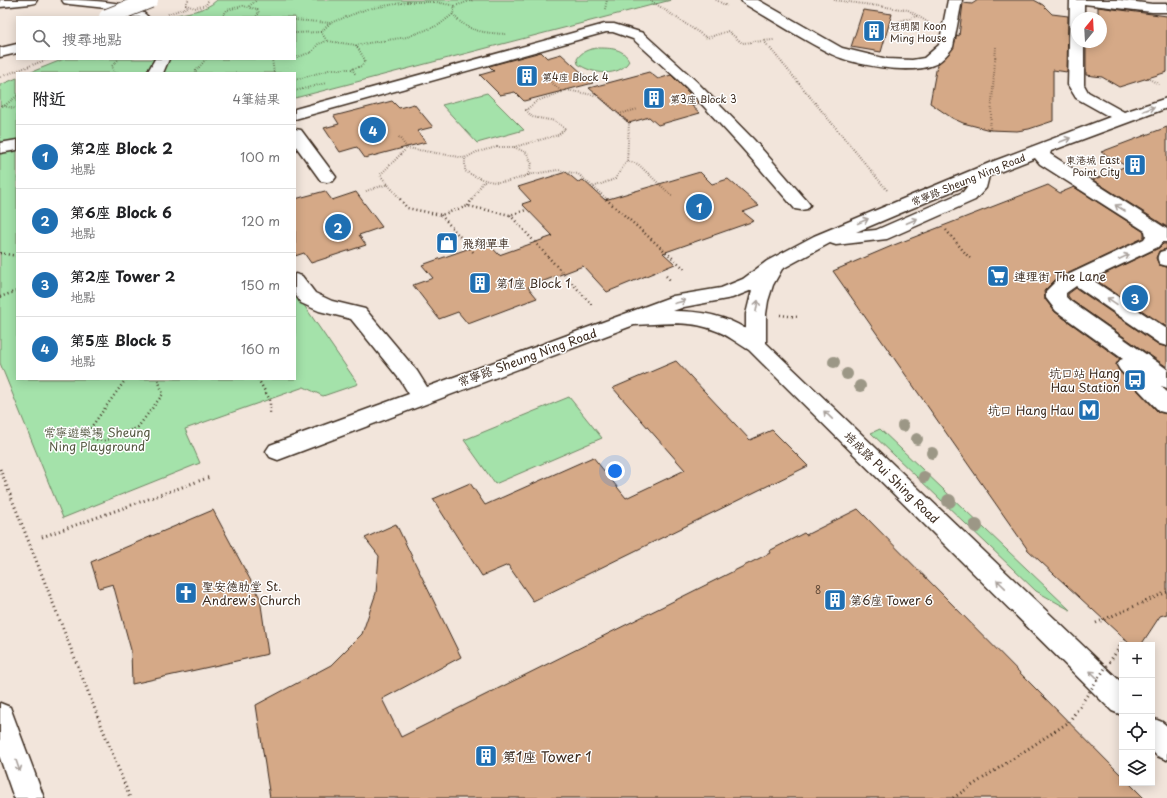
<!DOCTYPE html>
<html lang="zh-TW">
<head>
<meta charset="utf-8">
<style>
  :root { --surface:#fff; --page:#f6f6f6; --text:#202124; --muted:#757577; --line:#e0e0e0; --accent:#1f6fb2 }
  body { margin:0; font-family:"Playpen Sans","LXGW WenKai TC",sans-serif; background:var(--page); color:var(--text) }
  .controls { position:absolute; right:12px; bottom:12px; display:grid; overflow:hidden; border-radius:0px; box-shadow:0 2px 10px #0003 }
  .controls button { width:36px; height:36px; display:grid; place-items:center; padding:0; border:0; border-bottom:1px solid var(--line); background:var(--surface); color:var(--text); font:20px sans-serif }
  .compass { position:absolute; left:1071px; top:12px; width:36px; height:36px; border-radius:50%; background:var(--surface); box-shadow:0 2px 10px #0003; rotate:18deg }
  .you { position:absolute; left:615px; top:471px; width:14px; height:14px; margin:-10px; border:3px solid #fff; border-radius:50%; background:#1a73e8; box-shadow:0 0 0 6px #1a73e833 }
  .badge { display:grid; place-items:center; width:26px; height:26px; border-radius:50%; background:var(--accent); color:#fff; font-size:13px; font-weight:700 }
  .pin { position:absolute; translate:-50% -50%; border:2px solid #fff; box-shadow:0 1px 4px #0006 }
  .list { margin:0; padding:0; list-style:none }
  h2 { display:flex; justify-content:space-between; align-items:center; height:52px; margin:0; padding:0 16px; font-size:17px }
  h2 small { font-size:13px; font-weight:400; color:var(--muted) }
  .list li { display:grid; grid-template-columns:26px 1fr auto; gap:12px; align-items:center; box-sizing:border-box; height:64px; padding:0 16px; border-top:1px solid var(--line) }
  .list b { display:block; font-size:15px; white-space:nowrap }
  .list p { margin:0; font-size:13px; white-space:nowrap; color:var(--muted) }
  .list em { font-size:13px; font-style:normal; color:var(--muted) }
  .icon { flex:none; width:22px; height:22px; fill:none; stroke:currentColor; stroke-width:2; stroke-linecap:round; stroke-linejoin:round }
  .map { position:relative; flex:none; width:1167px; height:798px; overflow:hidden }
  .search { position:absolute; background:var(--surface); box-shadow:0 2px 10px #0003; left:16px; top:16px; width:280px; height:44px; display:flex; align-items:center; gap:10px; box-sizing:border-box; padding:0 14px; border-radius:0px; color:var(--muted); font-size:15px }
  .panel { position:absolute; background:var(--surface); box-shadow:0 2px 10px #0003; left:16px; top:72px; width:280px; height:308px; border-radius:0px }
  .map>svg:first-child { display:block }
  .green { fill:#a4e2aa; stroke:#708664 }
  .building { fill:#d5a987; stroke:#3b2a1e }
  .lines { fill:none; stroke-linecap:round; stroke-linejoin:round }
  .minor-casing { stroke:#3b2a1e; stroke-width:3 }
  .highway-casing { stroke:#3b2a1e; stroke-width:3 }
  .path-far2 { stroke:#3b2a1e; stroke-width:2; stroke-dasharray:0.5 2; stroke-linecap:butt }
  .path-far1 { stroke:#3b2a1e; stroke-width:2.5; stroke-dasharray:1 3; stroke-linecap:butt }
  .path { stroke:#3b2a1e; stroke-width:3; stroke-dasharray:1 3.5; stroke-linecap:butt }
  .minor { fill:#fff; fill-rule:evenodd }
  .highway { fill:#fff; fill-rule:evenodd }
  .highway-bridge-casing { stroke:#3b2a1e; stroke-width:18; stroke-linecap:butt }
  .path-bridge { stroke:#3b2a1e; stroke-width:3; stroke-dasharray:1 3.5; stroke-linecap:butt }
  .highway-bridge { stroke:#fff; stroke-width:16 }
  .tree { fill:#9c9786 }
  .oneway { stroke:#a79f9a }
  .labels { text-anchor:middle; dominant-baseline:central; stroke-width:3; stroke-linejoin:round; paint-order:stroke }
  .far-poi-label { font-size:10px; fill:#3b2a1e; stroke:#fff; text-anchor:start }
  .far-street-label { font-size:10px; fill:#3b2a1e; stroke:#fff }
  .number-label { font-size:10px; fill:#624a38 }
  .poi-label { font-size:12px; fill:#3b2a1e; stroke:#fff; text-anchor:start }
  .street-label { font-size:12px; fill:#3b2a1e; stroke:#fff }
  .park-label { font-size:12px; fill:#555841; stroke:#fff }
  .near-poi-label { font-size:14px; fill:#3b2a1e; stroke:#fff; text-anchor:start }
</style>
</head>
<body>
<div class="map">
<svg width="1167" height="798" viewBox="0 0 1167 798">
  <rect width="100%" height="100%" fill="#f2e5db"/>
  <filter id="ink" filterUnits="userSpaceOnUse"><feTurbulence type="fractalNoise" baseFrequency=".025" numOctaves="2"/><feDisplacementMap in="SourceGraphic" scale="8" xChannelSelector="R" yChannelSelector="G"/><feConvolveMatrix kernelMatrix="1 2 1 2 8 2 1 2 1" color-interpolation-filters="sRGB"/></filter>
  <g filter="url(#ink)">
    <g class="green">
      <path d="M217,0H671L295,98V73H29L64,59H295V17H169C185,12 205,12 217,0Z"/>
      <path d="M598,48C610,48 624,48 629,61C619,78 592,74 578,64L577,59C582,51 589,49 598,48Z"/>
      <path d="M17,78V379H295V292L358,384L323,396L304,387L185,429L200,463L63,518L0,363V85Z"/>
      <path d="M487,93L524,130L477,143L442,105Z"/>
      <path d="M569,397L602,438L495,484L464,440Z"/>
      <path d="M880,429L1070,610L1036,591L871,433Z"/>
    </g>
    <g class="building">
      <path d="M978,0H1034L1043,5L1052,14L1068,16L1067,72L1053,70V121L1029,129L1017,131L990,130L963,123L952,118L930,103L937,65L952,50L957,35L959,36L963,3L972,4Z"/>
      <path d="M1098,7L1167,16V72L1119,87L1102,77L1086,75V42H1101V18H1098Z"/>
      <path d="M863,10L892,14L881,52L851,47Z"/>
      <path d="M541,52L547,58L561,54L593,83L524,101L515,92L500,95L480,75L494,71L489,66Z"/>
      <path d="M649,72L658,79L671,75L699,103L691,105L700,113L658,125L649,117L629,123L589,88Z"/>
      <path d="M392,101L399,108L414,104L433,127L417,131L426,142L365,158L357,147L340,152L324,128L339,124L334,116Z"/>
      <path d="M1167,127V227L1093,180L1126,166L1101,152Z"/>
      <path d="M566,172L578,182L583,180L605,200L700,172L712,184L728,179L759,206L743,212L754,221L663,253L675,264L607,292L583,266L528,287L537,298L468,324L458,312L439,319L413,285L433,278L422,265L487,242L499,255L553,236L522,204L531,201L518,187Z"/>
      <path d="M1048,185L1060,193L1074,187L1144,232V236L1143,238L1056,279L1044,291L1045,299L1055,312L1120,359L1116,364L1119,371L1158,412L1167,414V614L1160,616L1141,645H1131L1028,550L833,271L894,245Z"/>
      <path d="M325,191L332,200L356,192L382,227L359,235L366,245L311,263L304,253L295,256V199Z"/>
      <path d="M1163,244H1167V249L1159,251L1156,258L1159,265L1167,267V327L1094,279L1159,248Z"/>
      <path d="M1076,288L1159,345L1167,347V367L1071,300L1068,296V294Z"/>
      <path d="M676,361L750,440L772,430L808,466L533,601L508,565L482,576L433,499L470,483L485,505L593,457L626,498L685,470L613,388Z"/>
      <path d="M858,509L1122,776V783H1129L1144,798H270L256,705L331,665L362,634L376,593L379,556L365,538L396,524L461,657L382,699L401,737L770,553L769,551L804,533L806,535Z"/>
      <path d="M213,510L260,598L268,654L132,684L131,650L113,584L99,588L91,562Z"/>
    </g>
    <g class="lines">
      <g class="minor-casing">
        <g id="minor">
          <path d="M741,0H758L842,48L887,59L912,60L924,58L939,45L948,0H962L953,47C949,53 940,63 933,65C909,75 854,65 831,54C801,39 772,20 743,3Z"/>
          <path d="M1070,0H1120L1152,4H1167V12H1152L1084,4V18H1077V42H1084V85L1088,92L1124,112L1167,98V108L1051,151L1050,154L1167,229V242H1162L1158,247L1091,279L1167,329V346L1160,344L1076,286L1066,293V297L1070,301L1167,369V388L1161,386L1167,392V413L1159,411L1120,370L1117,365L1120,360L1123,359L1056,311L1046,298V291L1057,280L1144,239L1146,236L1145,231L1040,164L1035,158L989,176L986,188L975,200L887,239L836,245L830,243L782,269L773,285L768,301L766,314V343L1122,683V715L1112,711L749,350C737,343 727,334 714,330C690,320 660,324 634,325L286,457L278,460L270,457L266,451L270,445L409,394L401,381L351,319L319,311L301,303L295,294V274L302,276L315,293L332,301L365,309L417,371L427,387L673,296L721,288L743,279L767,261L814,236L994,161L1110,117L1076,98L1068,85ZM969,184L963,192L876,230L856,232ZM752,290L746,314V329C724,315 699,311 673,311L684,307L732,298Z"/>
          <path d="M605,24H614L643,33L696,81L754,140L807,201L810,205L807,209L801,210L795,209L742,148L686,87L633,39L613,32H606L295,119V109Z"/>
          <path d="M295,129L301,130L333,173L336,177L333,181L327,182L321,181L295,145Z"/>
          <path d="M1167,250V266L1160,264C1157,259 1157,257 1160,252Z"/>
          <path d="M1152,718L1162,722L1167,726V760L1157,756L1152,751Z"/>
        </g>
      </g>
      <g class="highway-casing">
        <g id="highway">
          <path d="M0,0H37L35,3L30,4L0,7Z"/>
          <path d="M62,0C84,0 134,0 148,17H131L106,8L69,4L64,3Z"/>
          <path d="M17,44V53L0,57V48Z"/>
          <path d="M155,59H169L163,73H147Z"/>
          <path d="M17,140V150L0,153V143Z"/>
          <path d="M0,703L10,707L44,798H14L0,758Z"/>
        </g>
      </g>
      <g class="path-far2">
        <path d="M188,0L186,5L195,8L206,5L209,0"/>
        <path d="M650,0L707,38L728,31L742,43L774,40"/>
        <path d="M716,0L727,6"/>
        <path d="M834,0L908,10L929,23"/>
        <path d="M407,2H436L455,6L453,14L439,25L407,37L356,45L327,41L321,32L330,23L367,9Z"/>
        <path d="M249,6L257,0"/>
        <path d="M455,6L473,0"/>
        <path d="M605,9L607,0"/>
        <path d="M168,14L188,7"/>
        <path d="M453,14C466,32 486,33 506,34"/>
        <path d="M222,17L227,10L243,6L257,9L259,13L256,17"/>
        <path d="M295,20L330,23"/>
        <path d="M890,24L917,16"/>
        <path d="M295,33L321,32"/>
        <path d="M764,41L887,190"/>
        <path d="M295,58L312,52L318,44L327,41"/>
        <path d="M272,59L274,73"/>
        <path d="M352,69L356,75"/>
        <path d="M114,73L112,66L119,59"/>
        <path d="M194,73L206,59"/>
        <path d="M0,77L48,59"/>
        <path d="M1147,78L1159,84"/>
        <path d="M295,80L332,69H352L362,66L365,60L356,45"/>
        <path d="M551,82L562,92L566,90L599,96L629,123L627,161L615,179L593,187"/>
        <path d="M295,91L326,83"/>
        <path d="M0,106H4L17,96"/>
        <path d="M4,106L17,109"/>
        <path d="M619,114L638,109"/>
        <path d="M990,130L996,47"/>
        <path d="M399,137L407,148L380,175L401,200"/>
        <path d="M497,147H514L527,153L532,164L528,175C502,185 490,185 465,171V158L477,152Z"/>
        <path d="M514,147L558,135L565,129L556,121L532,117L526,110L537,101L562,92"/>
        <path d="M407,148L465,158"/>
        <path d="M627,161L638,164L672,196"/>
        <path d="M527,175L558,170L578,174L608,200"/>
        <path d="M366,191L388,184"/>
        <path d="M472,200L483,182H485"/>
      </g>
      <g class="path-far1">
        <path d="M400,199L407,208L441,215L468,206L510,215L526,210"/>
        <path d="M606,199L685,269"/>
        <path d="M468,206L472,199"/>
        <path d="M441,215L474,253"/>
        <path d="M510,215L592,305"/>
        <path d="M946,230L971,260"/>
        <path d="M0,253L17,256"/>
        <path d="M666,276L671,281"/>
        <path d="M0,297L17,291"/>
        <path d="M780,315L798,317"/>
        <path d="M126,379L84,437L104,441L138,427L163,394L158,379"/>
        <path d="M258,379L270,400V414"/>
      </g>
      <g class="path">
        <path d="M0,469L130,798"/>
        <path d="M42,537L210,477"/>
        <path d="M1096,623L1167,592"/>
        <path d="M953,798L1069,722"/>
      </g>
      <use href="#minor" class="minor"/>
      <use href="#highway" class="highway"/>
      <g class="highway-bridge-casing">
        <path id="highway-bridge" d="M107,17L150,0"/>
      </g>
      <path class="path-bridge" d="M1069,722L1125,639"/>
      <use href="#highway-bridge" class="highway-bridge"/>
    </g>
    <g class="tree">
      <circle cx="834" cy="362" r="6"/>
      <circle cx="847" cy="374" r="6"/>
      <circle cx="860" cy="386" r="6"/>
      <circle cx="903" cy="426" r="6"/>
      <circle cx="917" cy="439" r="6"/>
      <circle cx="932" cy="453" r="6"/>
      <circle cx="924" cy="477" r="6"/>
      <circle cx="949" cy="501" r="7"/>
      <circle cx="976" cy="526" r="7"/>
    </g>
    <defs><path id="oneway-shaft" d="M-6 0H5M1.5-3L5.5 0L1.5 3" fill="none" stroke-width="1.6" stroke-linecap="round" stroke-linejoin="round"/></defs>
    <g class="oneway">
      <use href="#oneway-shaft" transform="translate(1149 109) rotate(-19)"/>
      <use href="#oneway-shaft" transform="translate(1065 140) rotate(-21)"/>
      <use href="#oneway-shaft" transform="translate(1120 208) rotate(-148)"/>
      <use href="#oneway-shaft" transform="translate(863 221) rotate(-24)"/>
      <use href="#oneway-shaft" transform="translate(912 221) rotate(-23)"/>
      <use href="#oneway-shaft" transform="translate(1124 257) rotate(-25)"/>
      <use href="#oneway-shaft" transform="translate(1112 301) rotate(-146)"/>
      <use href="#oneway-shaft" transform="translate(680 302) rotate(-15)"/>
      <use href="#oneway-shaft" transform="translate(757 306) rotate(-80)"/>
      <use href="#oneway-shaft" transform="translate(828 415) rotate(-136)"/>
      <use href="#oneway-shaft" transform="translate(1001 584) rotate(-136)"/>
      <use href="#oneway-shaft" transform="translate(1094 675) rotate(-136)"/>
      <use href="#oneway-shaft" transform="translate(18 766) rotate(71)"/>
    </g>
  </g>
  <defs>
    <g id="building-square" transform="scale(1.15)"><rect x="-9" y="-9" width="18" height="18" rx="4" fill="#1f6fb2" stroke="#fff"/><path d="M-4-6H4V6H1V3H-1V6H-4ZM-2.5-4.3h1.7v1.8h-1.7ZM.8-4.3h1.7v1.8H.8ZM-2.5-1h1.7V.8h-1.7ZM.8-1h1.7V.8H.8Z" fill="#fff"/></g>
    <g id="shop-square" transform="scale(1.15)"><rect x="-9" y="-9" width="18" height="18" rx="4" fill="#1f6fb2" stroke="#fff"/><path d="M-5-2.5h2.3a2.7 3.5 0 0 1 5.4 0H5L5.5 6h-11ZM-1.5-2.5h3a1.5 2.3 0 0 0-3 0Z" fill="#fff"/></g>
    <g id="supermarket-square" transform="scale(1.15)"><rect x="-9" y="-9" width="18" height="18" rx="4" fill="#1f6fb2" stroke="#fff"/><path d="M-6-5.5h2.5l.6 2H6L4.5 2H-2.5L-4.4-4H-6ZM-1.5 3.2a1.3 1.3 0 1 0 .1 0ZM3 3.2a1.3 1.3 0 1 0 .1 0Z" fill="#fff"/></g>
    <g id="bus-square" transform="scale(1.15)"><rect x="-9" y="-9" width="18" height="18" rx="4" fill="#1f6fb2" stroke="#fff"/><path d="M-5-6H5V4H4V6H2V4H-2V6H-4V4H-5ZM-3.5-4V0h7V-4ZM-3.5 1.2v1.5H-2V1.2ZM2 1.2v1.5H3.5V1.2Z" fill="#fff"/></g>
    <g id="metro-square" transform="scale(1.15)"><rect x="-9" y="-9" width="18" height="18" rx="4" fill="#1f6fb2" stroke="#fff"/><path d="M-5.5 5V-5H-3L0 0L3-5H5.5V5H3V-.5L0 4L-3-.5V5Z" fill="#fff"/></g>
    <g id="church-square" transform="scale(1.15)"><rect x="-9" y="-9" width="18" height="18" rx="4" fill="#1f6fb2" stroke="#fff"/><path d="M-1.2-6h2.4v3.5h3.3v2.4h-3.3V6h-2.4V-.1h-3.3v-2.4h3.3Z" fill="#fff"/></g>
  </defs>
  <g fill-rule="evenodd">
    <use href="#building-square" x="874" y="31"/>
    <use href="#building-square" x="527" y="76"/>
    <use href="#building-square" x="654" y="98"/>
    <use href="#building-square" x="1135" y="165"/>
    <use href="#shop-square" x="447" y="243"/>
    <use href="#supermarket-square" x="998" y="276"/>
    <use href="#building-square" x="480" y="283"/>
    <use href="#bus-square" x="1135" y="380"/>
    <use href="#metro-square" x="1089" y="410"/>
    <use href="#church-square" x="186" y="593"/>
    <use href="#building-square" x="835" y="600"/>
    <use href="#building-square" x="486" y="756"/>
  </g>
  <g class="labels">
    <g class="far-poi-label">
      <text x="890" y="25">冠明閣 Koon<tspan x="890" dy="12">Ming House</tspan></text>
      <text x="542" y="76">第4座 Block 4</text>
      <text x="670" y="98">第3座 Block 3</text>
      <text x="1120" y="159" text-anchor="end">東港城 East<tspan x="1120" dy="12">Point City</tspan></text>
    </g>
    <g class="far-street-label">
      <text transform="translate(968 179) rotate(-22)">常寧路 Sheung Ning Road</text>
    </g>
    <g class="number-label">
      <text x="818" y="589">8</text>
    </g>
    <g class="poi-label">
      <text x="462" y="243">飛翔單車</text>
      <text x="1014" y="276">連理街 The Lane</text>
      <text x="496" y="283">第1座 Block 1</text>
      <text x="1120" y="373" text-anchor="end">坑口站 Hang<tspan x="1120" dy="14">Hau Station</tspan></text>
      <text x="1074" y="410" text-anchor="end">坑口 Hang Hau</text>
      <text x="202" y="586">聖安德肋堂 St.<tspan x="202" dy="14">Andrew's Church</tspan></text>
      <text x="850" y="600">第6座 Tower 6</text>
    </g>
    <g class="street-label">
      <text transform="translate(527 357) rotate(-20)">常寧路 Sheung Ning Road</text>
      <text transform="translate(892 477) rotate(44)">培成路 Pui Shing Road</text>
    </g>
    <g class="park-label">
      <text x="97" y="432">常寧遊樂場 Sheung<tspan x="97" dy="14">Ning Playground</tspan></text>
    </g>
    <g class="near-poi-label">
      <text x="502" y="756">第1座 Tower 1</text>
    </g>
  </g>
</svg>
<div class="controls">
<button>+</button>
<button>−</button>
<button><svg class="icon" aria-label="locate" viewBox="0 0 24 24"><circle cx="12" cy="12" r="6"/><path d="M12 2v4M12 18v4M2 12h4M18 12h4"/></svg></button>
<button><svg class="icon" aria-label="layers" viewBox="0 0 24 24"><path d="M12 4l9 5-9 5-9-5zM3 14l9 5 9-5"/></svg></button>
</div>
<svg class="compass" viewBox="-18 -18 36 36"><path d="M0-13l5 13h-10z" fill="#e53935"/><path d="M0 13l5-13h-10z" fill="#757577"/></svg>
<div class="you"></div>
<div class="pin badge" style="left:699px;top:207px">1</div>
<div class="pin badge" style="left:338px;top:227px">2</div>
<div class="pin badge" style="left:1135px;top:298px">3</div>
<div class="pin badge" style="left:373px;top:130px">4</div>
<div class="search"><svg class="icon" aria-label="search" viewBox="0 0 24 24"><circle cx="10" cy="10" r="6"/><path d="M15 15l6 6"/></svg>搜尋地點</div>
<section class="panel">
<h2>附近<small>4筆結果</small></h2>
<ul class="list">
<li><span class="badge">1</span><div><b>第2座 Block 2</b><p>地點</p></div><em>100 m</em></li>
<li><span class="badge">2</span><div><b>第6座 Block 6</b><p>地點</p></div><em>120 m</em></li>
<li><span class="badge">3</span><div><b>第2座 Tower 2</b><p>地點</p></div><em>150 m</em></li>
<li><span class="badge">4</span><div><b>第5座 Block 5</b><p>地點</p></div><em>160 m</em></li>
</ul>
</section>
</div>
</body>
</html>
